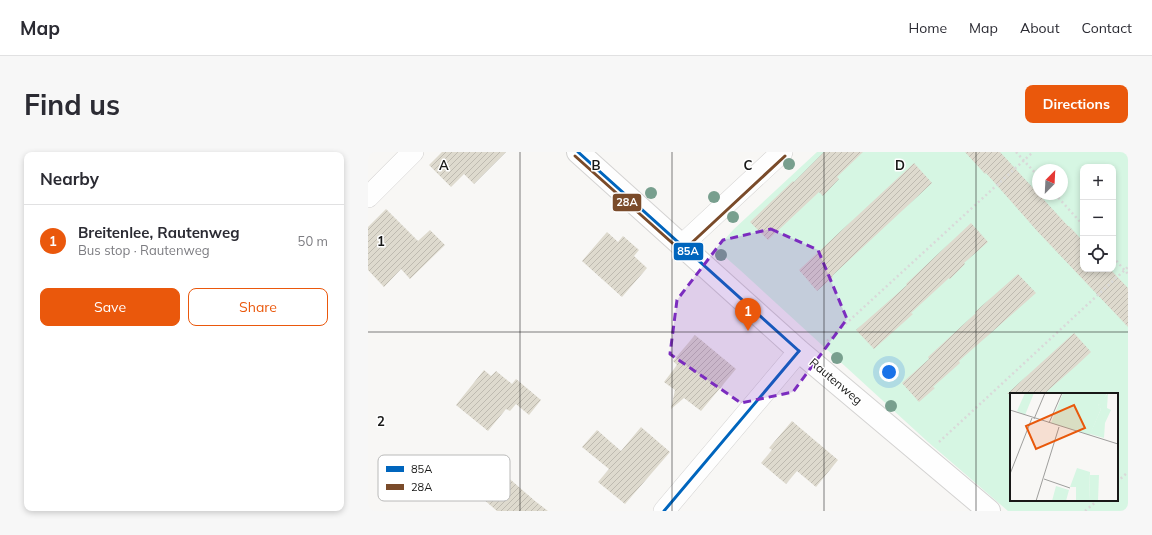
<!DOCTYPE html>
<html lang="en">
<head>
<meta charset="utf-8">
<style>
  :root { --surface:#fff; --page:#f7f7f7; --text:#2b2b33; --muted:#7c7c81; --line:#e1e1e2; --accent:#ea580c }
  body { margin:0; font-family:Mulish,sans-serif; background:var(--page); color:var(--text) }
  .controls { position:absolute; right:12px; top:12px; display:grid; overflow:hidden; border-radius:8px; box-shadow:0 2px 6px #0003 }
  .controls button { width:36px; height:36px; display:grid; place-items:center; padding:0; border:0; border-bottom:1px solid var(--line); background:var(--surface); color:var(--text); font:20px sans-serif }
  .compass { position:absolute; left:664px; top:12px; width:36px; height:36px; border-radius:50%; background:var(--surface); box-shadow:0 2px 6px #0003; rotate:24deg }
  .you { position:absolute; left:521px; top:220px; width:14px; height:14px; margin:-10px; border:3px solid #fff; border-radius:50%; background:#1a73e8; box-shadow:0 0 0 6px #1a73e833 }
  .badge { display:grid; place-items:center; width:26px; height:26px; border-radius:50%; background:var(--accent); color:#fff; font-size:13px; font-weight:700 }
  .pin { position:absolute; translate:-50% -33px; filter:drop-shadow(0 1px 2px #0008) }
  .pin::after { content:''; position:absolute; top:21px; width:14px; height:12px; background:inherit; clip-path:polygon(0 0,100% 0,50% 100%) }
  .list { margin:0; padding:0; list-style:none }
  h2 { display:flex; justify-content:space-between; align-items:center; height:52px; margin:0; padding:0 16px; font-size:17px }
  h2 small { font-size:13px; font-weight:400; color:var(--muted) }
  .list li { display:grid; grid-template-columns:26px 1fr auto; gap:12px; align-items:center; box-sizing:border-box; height:72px; padding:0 16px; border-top:1px solid var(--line) }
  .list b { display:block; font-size:15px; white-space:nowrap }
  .list p { margin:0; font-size:13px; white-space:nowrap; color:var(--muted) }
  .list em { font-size:13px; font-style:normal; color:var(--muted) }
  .actions { display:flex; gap:8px; padding:12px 16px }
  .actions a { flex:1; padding:9px 0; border:1px solid var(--accent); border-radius:8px; text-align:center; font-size:14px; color:var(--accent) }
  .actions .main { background:var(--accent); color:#fff }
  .icon { flex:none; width:22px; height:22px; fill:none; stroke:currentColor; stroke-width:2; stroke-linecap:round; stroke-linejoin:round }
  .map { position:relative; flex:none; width:760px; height:359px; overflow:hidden; border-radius:8px }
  header { display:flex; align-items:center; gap:24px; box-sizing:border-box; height:56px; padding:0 20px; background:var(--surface); border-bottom:1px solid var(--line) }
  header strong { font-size:19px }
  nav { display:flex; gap:22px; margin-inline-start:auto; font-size:14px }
  .intro { display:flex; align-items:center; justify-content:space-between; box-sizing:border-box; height:96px; padding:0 24px }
  h1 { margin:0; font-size:28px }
  .button { padding:10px 18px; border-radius:8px; background:var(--accent); color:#fff; font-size:14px; font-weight:700 }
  main { display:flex; gap:24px; padding:0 24px }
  aside { flex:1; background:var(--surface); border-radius:8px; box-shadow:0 2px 6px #0003 }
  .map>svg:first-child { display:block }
  .garden { fill:#d6f6e3; fill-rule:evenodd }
  .building { fill:url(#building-hatch) }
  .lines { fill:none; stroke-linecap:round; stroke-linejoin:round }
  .minor-casing { stroke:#d4d3d2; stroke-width:22 }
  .tertiary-casing { stroke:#d4d3d2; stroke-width:24 }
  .path { stroke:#d9d9d9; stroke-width:2.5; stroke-dasharray:2 3; stroke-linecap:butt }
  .minor { stroke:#fefefe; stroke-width:21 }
  .tertiary { stroke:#fefefe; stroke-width:22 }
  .bus-1-casing { stroke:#fff; stroke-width:6 }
  .bus-2-casing { stroke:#fff; stroke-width:6 }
  .bus-1 { stroke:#0065bd; stroke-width:3 }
  .bus-2 { stroke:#7a4b2a; stroke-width:3 }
  .tree { fill:#789f8e }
  .marked { fill:#7b2cbf; fill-opacity:0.2; stroke:#7b2cbf; stroke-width:3; stroke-dasharray:8 5; stroke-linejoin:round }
  .grid { fill:none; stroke:#181817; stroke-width:1; stroke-opacity:0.55 }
  .labels { text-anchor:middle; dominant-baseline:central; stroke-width:3; stroke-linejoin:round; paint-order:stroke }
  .street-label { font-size:12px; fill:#181817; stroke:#fff }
  .inset-road { fill:none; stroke:#9e9e9c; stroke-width:1 }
  .view { fill:#e8590c; fill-opacity:0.15; stroke:#e8590c; stroke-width:2 }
  .inset-edge { fill:none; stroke:#181817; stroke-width:2 }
  .key { fill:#fff; stroke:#babab9; stroke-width:1 }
  .key-label { font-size:11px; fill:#181817 }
  .grid-label { font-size:13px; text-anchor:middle; font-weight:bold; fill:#181817; stroke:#fff; stroke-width:3; stroke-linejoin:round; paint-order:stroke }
  .line-badge { stroke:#fff; stroke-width:1.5 }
  .badge-label { font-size:11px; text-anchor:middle; font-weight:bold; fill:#fff }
</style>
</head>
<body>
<header>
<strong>Map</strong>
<nav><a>Home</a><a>Map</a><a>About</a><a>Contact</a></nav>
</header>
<div class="intro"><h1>Find us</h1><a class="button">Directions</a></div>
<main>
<aside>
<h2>Nearby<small></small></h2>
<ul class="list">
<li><span class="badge">1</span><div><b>Breitenlee, Rautenweg</b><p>Bus stop · Rautenweg</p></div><em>50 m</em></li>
</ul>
<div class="actions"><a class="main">Save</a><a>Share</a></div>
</aside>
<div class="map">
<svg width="760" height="359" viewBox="0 0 760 359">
  <defs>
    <pattern id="building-hatch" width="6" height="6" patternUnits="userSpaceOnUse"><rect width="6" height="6" fill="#dedace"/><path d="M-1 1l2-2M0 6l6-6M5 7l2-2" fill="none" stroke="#bebab0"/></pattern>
  </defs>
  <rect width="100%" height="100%" fill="#f8f7f5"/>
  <path class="garden" d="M449,0H760V359H640L560,290L372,118L348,97L366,77ZM715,15H745V117H715ZM670,18H694V42H670ZM643,242H749V348H643Z"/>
  <g class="building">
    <path d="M74,0H138L106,32L96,22L83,35L61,13Z"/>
    <path d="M456,0H495L469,25L471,27L455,44L451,40L400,88L382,70L425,29L426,30Z"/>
    <path d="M597,0H632L700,74H701L715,89V117H742L760,136V175L670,80L618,21L617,22Z"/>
    <path d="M546,11L564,31L464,124L465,125L449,139L431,118Z"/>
    <path d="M18,57L50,89L62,78L77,93L42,127L33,117L16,135L0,118V75Z"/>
    <path d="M603,71L620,90L596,111L597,112L582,127L581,126L543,161L545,162L506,197L488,178L539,133L538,132Z"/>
    <path d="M239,80L250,90L255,84L271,98L266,104L279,116L254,145L214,109Z"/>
    <path d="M650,122L668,141L591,209L592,211L565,235L567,236L551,250L534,231L561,207L560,205L608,161L607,160Z"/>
    <path d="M706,181L723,200L708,214L676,242H639Z"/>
    <path d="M327,183L368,217L333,259L316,246L303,257L307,238L296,230L309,213L305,209Z"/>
    <path d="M116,218L123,224L128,219L144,232L148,227L173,248L161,263L148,252L142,259L138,257L120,279L88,253Z"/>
    <path d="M424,269L470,308L448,335L429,319L418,332L393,311L404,298L401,296Z"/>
    <path d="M273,275L302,300L257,352L230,330L241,317L214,295L229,278L253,299Z"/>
    <path d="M135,321L167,349L180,359H129L114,346Z"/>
  </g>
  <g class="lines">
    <g class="minor-casing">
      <g id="minor">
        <path d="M0,45L45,0"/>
        <path d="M314,93L414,0"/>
        <path d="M296,359L431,199"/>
      </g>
    </g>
    <g class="tertiary-casing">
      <path id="tertiary" d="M210,0L431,199L621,359"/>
    </g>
    <g class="path">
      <path d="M648,0L670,24"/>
      <path d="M687,42L715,73"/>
      <path d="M745,105L760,122"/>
      <path d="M459,189L665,0"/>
      <path d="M571,290L760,115"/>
      <path d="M749,330L760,320"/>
      <path d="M717,359L730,348"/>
    </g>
    <use href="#minor" class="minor"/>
    <use href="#tertiary" class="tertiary"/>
    <g class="bus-1-casing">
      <g id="bus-1">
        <path d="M210,0L431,199"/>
        <path d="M296,359L431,199"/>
      </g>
    </g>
    <g class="bus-2-casing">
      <g id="bus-2">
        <path d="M207,4L311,97"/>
        <path d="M317,97L417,4"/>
      </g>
    </g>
    <use href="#bus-1" class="bus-1"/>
    <use href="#bus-2" class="bus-2"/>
  </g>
  <g class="tree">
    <circle cx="421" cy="12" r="6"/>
    <circle cx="283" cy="41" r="6"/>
    <circle cx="346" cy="45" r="6"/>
    <circle cx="365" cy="65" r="6"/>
    <circle cx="353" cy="103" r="6"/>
    <circle cx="469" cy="206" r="6"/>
    <circle cx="523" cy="254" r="6"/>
  </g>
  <path class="marked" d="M403,77L450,98L479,167L425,240L373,251L302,202L309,148L355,88Z"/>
  <path class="grid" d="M152,0V359M304,0V359M456,0V359M608,0V359M0,180H760"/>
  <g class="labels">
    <g class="street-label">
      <text transform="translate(468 229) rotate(40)">Rautenweg</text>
    </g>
  </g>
  <g transform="translate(642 241)">
    <rect width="108" height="108" fill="#f8f7f5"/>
    <path d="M67,75L80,79L79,108H66V94H60ZM46,93L59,97L56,108H42Z" fill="#d6f6e3"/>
    <path d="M15,0H24L15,22L7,18Z" fill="#d6f6e3"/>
    <path d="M80,82H89L88,108H79Z" fill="#d6f6e3"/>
    <path d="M98,0L97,15L101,17L95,30L94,45L80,41L91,16L87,14Z" fill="#d6f6e3"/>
    <path d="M53,0H97L91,12L89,11L88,14L91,16L80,42L41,30Z" fill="#d6f6e3"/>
    <path class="inset-road" d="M0,17L108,51M24,26L35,0M39,30L52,0M0,81L22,25M34,86L60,95M26,108L49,34"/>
    <path class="view" d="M64,12L75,35L26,56L16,33Z"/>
    <rect width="108" height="108" class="inset-edge"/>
  </g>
  <rect x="10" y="303" width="132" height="46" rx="6" class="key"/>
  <rect x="18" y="314" width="18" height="6" fill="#0065bd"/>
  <rect x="18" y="332" width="18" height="6" fill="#7a4b2a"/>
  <g class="key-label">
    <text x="43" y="321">85A</text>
    <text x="43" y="339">28A</text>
  </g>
  <g class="grid-label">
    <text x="76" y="18">A</text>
    <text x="228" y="18">B</text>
    <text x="380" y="18">C</text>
    <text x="532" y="18">D</text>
    <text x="13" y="94">1</text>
    <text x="13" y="274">2</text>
  </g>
  <g class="line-badge">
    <rect x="244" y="41" width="30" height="19" rx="4" fill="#7a4b2a"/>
    <rect x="305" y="90" width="31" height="19" rx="4" fill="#0065bd"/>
  </g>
  <g class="badge-label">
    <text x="259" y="54">28A</text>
    <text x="320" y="103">85A</text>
  </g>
</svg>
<div class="controls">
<button>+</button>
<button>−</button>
<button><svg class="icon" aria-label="locate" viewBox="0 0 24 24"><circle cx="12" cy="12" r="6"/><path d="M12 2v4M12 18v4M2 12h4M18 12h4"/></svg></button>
</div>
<svg class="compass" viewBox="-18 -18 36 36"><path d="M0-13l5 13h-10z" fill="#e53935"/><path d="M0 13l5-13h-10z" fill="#7c7c81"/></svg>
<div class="you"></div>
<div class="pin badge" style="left:380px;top:179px">1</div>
</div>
</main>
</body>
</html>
